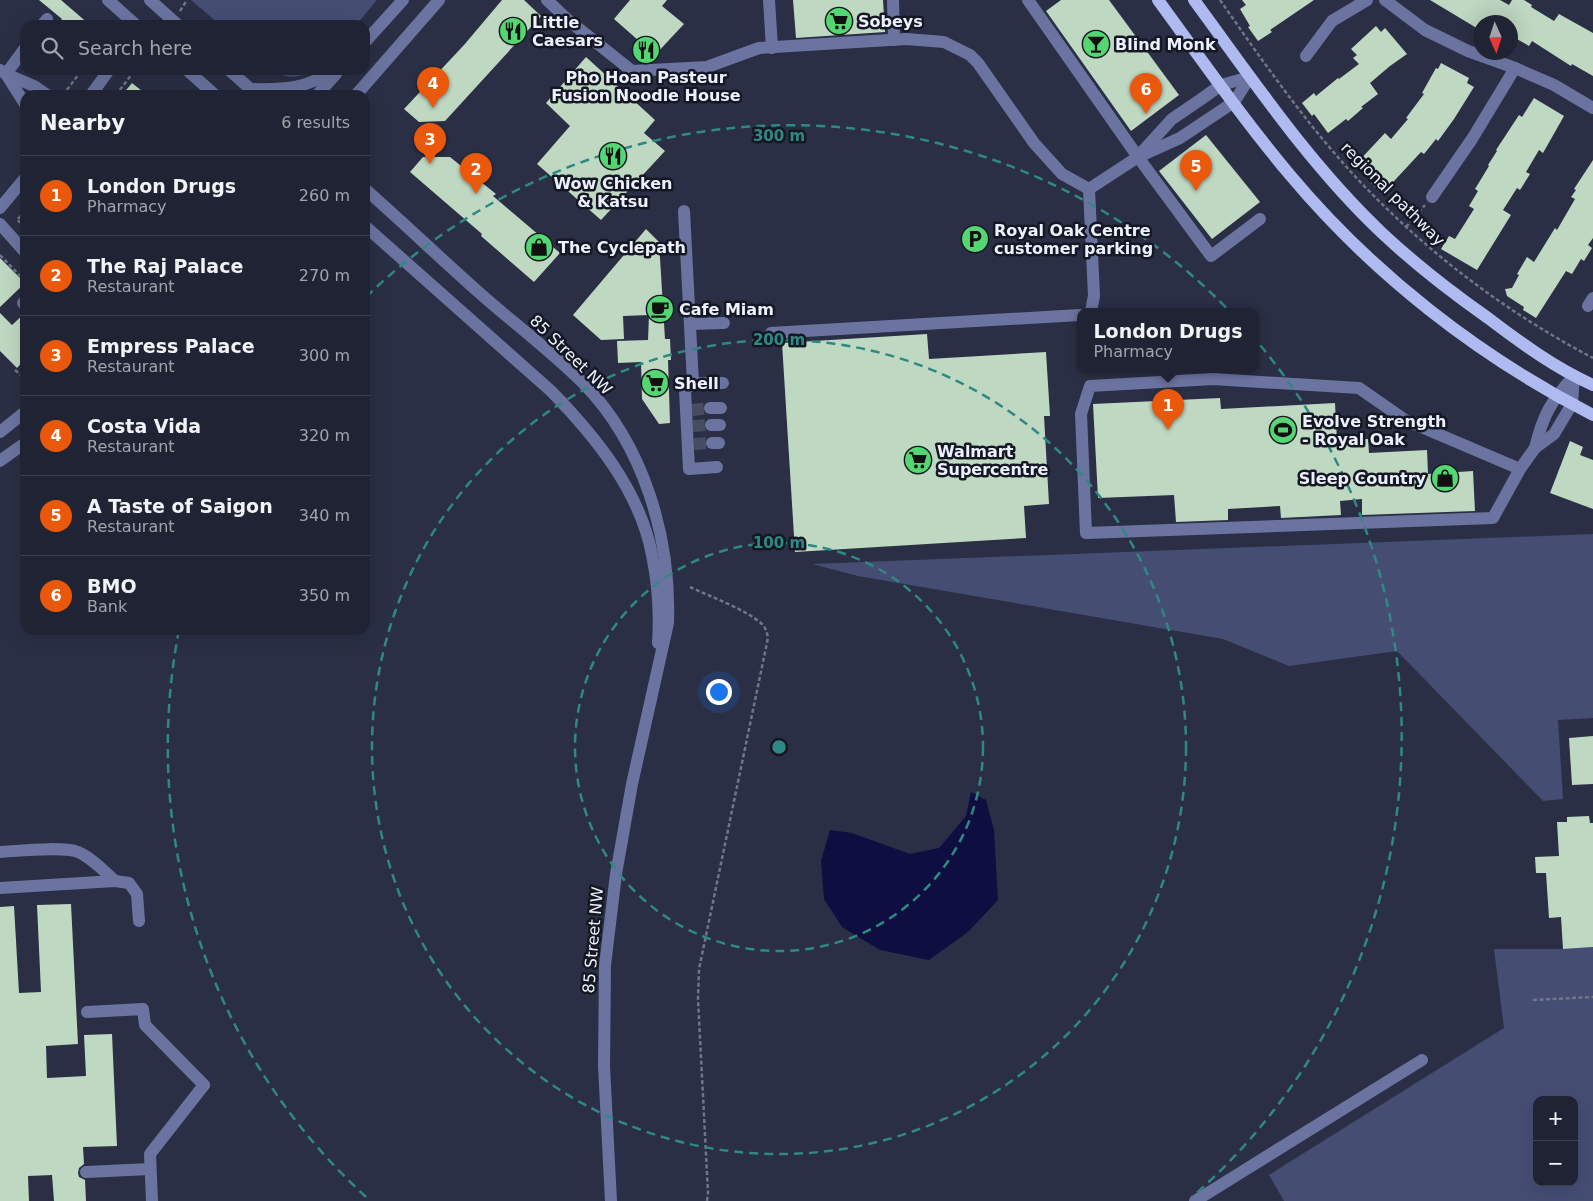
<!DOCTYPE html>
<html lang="en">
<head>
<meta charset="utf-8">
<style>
  :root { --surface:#202334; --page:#282b3c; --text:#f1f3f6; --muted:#a2a4ac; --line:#3d404f; --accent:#ea580c }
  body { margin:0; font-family:"DejaVu Sans",sans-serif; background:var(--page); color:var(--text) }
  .controls { position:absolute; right:15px; bottom:15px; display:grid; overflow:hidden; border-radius:10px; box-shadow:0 5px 20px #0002 }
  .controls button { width:45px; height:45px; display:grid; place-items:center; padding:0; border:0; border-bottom:1px solid var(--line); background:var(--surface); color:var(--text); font:25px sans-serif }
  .compass { position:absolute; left:1473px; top:15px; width:45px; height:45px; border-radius:50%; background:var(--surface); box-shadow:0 5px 20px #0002; rotate:177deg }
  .you { position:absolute; left:718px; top:691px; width:18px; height:18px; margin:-12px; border:4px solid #fff; border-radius:50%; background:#1a73e8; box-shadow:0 0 0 8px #1a73e833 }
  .badge { display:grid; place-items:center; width:32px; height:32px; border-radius:50%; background:var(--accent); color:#fff; font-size:16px; font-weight:700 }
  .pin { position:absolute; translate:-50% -41px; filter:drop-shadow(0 1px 2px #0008) }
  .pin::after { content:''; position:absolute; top:26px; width:18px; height:15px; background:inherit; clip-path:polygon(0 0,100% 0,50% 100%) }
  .popup { position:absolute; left:1077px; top:308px; width:182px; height:65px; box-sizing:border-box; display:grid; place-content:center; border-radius:10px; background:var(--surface); filter:drop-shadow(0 1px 4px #0005); font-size:16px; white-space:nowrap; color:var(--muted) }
  .popup b { font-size:19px; color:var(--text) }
  .popup::after { content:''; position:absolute; left:50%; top:100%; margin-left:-10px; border:10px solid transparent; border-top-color:var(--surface) }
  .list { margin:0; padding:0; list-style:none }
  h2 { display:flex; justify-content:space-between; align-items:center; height:65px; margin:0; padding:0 20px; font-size:21px }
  h2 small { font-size:16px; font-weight:400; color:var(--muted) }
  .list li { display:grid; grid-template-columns:32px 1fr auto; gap:15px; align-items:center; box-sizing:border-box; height:80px; padding:0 20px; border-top:1px solid var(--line) }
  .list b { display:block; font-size:19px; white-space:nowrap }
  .list p { margin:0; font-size:16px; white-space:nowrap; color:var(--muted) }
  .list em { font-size:16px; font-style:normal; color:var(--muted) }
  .icon { flex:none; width:28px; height:28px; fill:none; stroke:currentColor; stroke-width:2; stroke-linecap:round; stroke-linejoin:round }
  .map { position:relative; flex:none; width:1593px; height:1201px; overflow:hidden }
  .search { position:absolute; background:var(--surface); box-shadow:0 5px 20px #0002; left:20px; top:20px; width:350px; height:55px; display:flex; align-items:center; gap:12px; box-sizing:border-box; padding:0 18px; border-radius:15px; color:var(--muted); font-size:19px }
  .panel { position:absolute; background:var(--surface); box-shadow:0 5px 20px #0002; left:20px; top:90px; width:350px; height:545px; border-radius:15px }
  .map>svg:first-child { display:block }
  .green { fill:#454d73; fill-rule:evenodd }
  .water { fill:#0e0e40 }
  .building { fill:#bfd8c2 }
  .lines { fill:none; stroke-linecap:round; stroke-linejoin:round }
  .minor-tunnel { stroke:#474c61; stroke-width:12; stroke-dasharray:12 6; stroke-linecap:butt }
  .path { stroke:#717589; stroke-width:2.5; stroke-dasharray:4 2.5; stroke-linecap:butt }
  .minor { stroke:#6b74a0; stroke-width:12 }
  .major { stroke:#aebaf0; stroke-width:12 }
  .ring { fill:none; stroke:#308884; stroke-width:2.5; stroke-dasharray:9 6 }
  .labels { text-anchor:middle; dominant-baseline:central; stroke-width:5; stroke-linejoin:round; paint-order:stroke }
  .poi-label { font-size:16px; font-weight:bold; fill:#edf0ff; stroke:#151822; text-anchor:start }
  .street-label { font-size:16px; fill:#edf0ff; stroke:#151822 }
  .centre { fill:#308884; stroke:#151822; stroke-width:2.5 }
  .ring-label { font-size:15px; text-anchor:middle; font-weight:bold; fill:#308884; stroke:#151822; stroke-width:5; stroke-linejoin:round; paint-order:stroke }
</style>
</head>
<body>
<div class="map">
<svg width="1593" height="1201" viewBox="0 0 1593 1201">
  <rect width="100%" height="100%" fill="#2a2f45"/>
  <g class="green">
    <path d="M191,0H377L356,25H220Z"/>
    <path d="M273,70H312C302,79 283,79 273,70Z"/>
    <path d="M1593,534V718L1558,720L1563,799L1543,801L1397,651L1289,666L1223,639L858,576L812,564Z"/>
    <path d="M1593,947V1201H1284L1269,1175L1504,1028L1494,949H1563ZM1537,1100H1574V1182H1537Z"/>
  </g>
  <path class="water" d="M971,792L986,800L994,830L998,900L968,932L929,960L880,950L842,927L824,899L821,861L830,830L852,833L910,854L939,848L966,816Z"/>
  <g class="building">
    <path d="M39,0H61L90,25H57L62,19Z"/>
    <path d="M502,0H524L541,16L445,121L419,122L404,109L464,45Z"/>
    <path d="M630,0H667L662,6L684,24L655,55L614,19Z"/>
    <path d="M793,0H883L885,32L796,38Z"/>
    <path d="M1061,0H1109L1179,95L1131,131L1046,11Z"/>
    <path d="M1242,0H1314L1270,30L1272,32L1258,41L1248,27L1250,26L1240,9L1246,5Z"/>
    <path d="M1430,0H1500L1509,5L1512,0H1524L1532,5L1531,7L1554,21L1559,14L1593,33V76L1572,64L1571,66L1532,41L1529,46L1510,35V22H1480V30Z"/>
    <path d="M1376,26L1381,32L1385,28L1407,54L1390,66L1370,83L1378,94L1361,107L1363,108L1348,121L1346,119L1328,133L1314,114L1312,116L1302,103L1314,93L1316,96L1338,78L1339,79L1359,64L1353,58L1357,55L1351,49Z"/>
    <path d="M586,57L655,120L644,133L665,151L601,220L537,164L570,126L546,103Z"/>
    <path d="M1441,63L1469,78L1467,83L1474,87L1454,119L1438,141L1436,139L1424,154L1421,152L1382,194L1371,183L1373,180L1356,164L1385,133L1391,139L1408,119L1406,118L1424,94L1422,93L1436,68L1438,69Z"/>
    <path d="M132,83L147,95H122Z"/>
    <path d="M1534,98L1564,116L1543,153L1539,150L1526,172L1530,174L1520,190L1517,188L1503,210L1511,215L1477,270L1441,249L1449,236L1455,239L1474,209L1469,206L1478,191L1475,189L1489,166L1488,165L1497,151L1496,150L1519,115L1522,117Z"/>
    <path d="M1206,135L1260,202L1212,239L1159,171Z"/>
    <path d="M423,157H450L496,194L493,196L560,253L534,282L481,236L482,234L410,172Z"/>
    <path d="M1593,160V238L1588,245L1592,248L1584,261L1581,259L1572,274L1566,271L1536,318L1523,310L1524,307L1507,296L1505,289L1512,288L1519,275L1517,274L1527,257L1534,262L1555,228L1557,230L1575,199L1571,197L1576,190L1574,189Z"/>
    <path d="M646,229L659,242L665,339H670L671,360H668L670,423L659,424L642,399L641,362L618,363L617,341L648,340L649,315L623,316L624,339L601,340L573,315Z"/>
    <path d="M0,258L25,283L0,307Z"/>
    <path d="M0,313L12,325L25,313V359L17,368L0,351Z"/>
    <path d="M927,334L929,359L1046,352L1050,416H1044L1049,504L1024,506L1026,538L795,552L782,343Z"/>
    <path d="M1220,398L1221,409L1335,403L1337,440L1368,439L1369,453L1427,450L1428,474L1473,471L1475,511L1362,515V499L1340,501L1341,515L1281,518L1280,506L1228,509V520L1176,522L1174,495L1098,498L1093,404Z"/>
    <path d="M1570,441L1583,447L1580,455L1593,460V509L1550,493Z"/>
    <path d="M1593,736V784L1572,785L1569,738Z"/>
    <path d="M1589,816L1590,823H1593V947L1563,949L1561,917L1549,918L1546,873H1536L1535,857L1559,856L1557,822H1567V817Z"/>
    <path d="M71,904L78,1044L46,1046L47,1078L86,1076L84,1035L112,1034L117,1146L83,1147L84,1164L79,1168L78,1173L79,1177L85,1180L86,1201H54L52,1175L28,1176L29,1201H0V907L14,906L19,993L41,992L37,905Z"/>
  </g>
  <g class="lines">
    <g class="minor-tunnel">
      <path d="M692,410L710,408"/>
      <path d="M693,426L711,425"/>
      <path d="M694,444L712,443"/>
    </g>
    <g class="path">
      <path d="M1220,0C1261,59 1303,119 1351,172C1421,248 1502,310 1593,358"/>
      <path d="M180,11L187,0"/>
      <path d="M63,95L82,70"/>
      <path d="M116,95L135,70"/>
      <path d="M25,211L17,220L25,226"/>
      <path d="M1406,227L1425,205"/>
      <path d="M0,255L25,281"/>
      <path d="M15,370L25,379"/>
      <path d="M690,587C711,597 745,609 762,624C766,628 767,633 768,638L699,969L698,999L708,1193L707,1201"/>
      <path d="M1533,1000L1593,997"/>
    </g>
    <g class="minor">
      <path d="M108,0L136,25"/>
      <path d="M150,0L178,25"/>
      <path d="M547,0L568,20L632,71L707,67L759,48L906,39L944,42L970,55L978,63L1034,143L1062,174L1089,189"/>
      <path d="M769,0L772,48"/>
      <path d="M893,0L894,40"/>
      <path d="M1028,0L1138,157L1211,256L1260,219"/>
      <path d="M1385,0L1425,30L1468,51L1515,68L1554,85L1593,108"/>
      <path d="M42,25L47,19"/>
      <path d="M365,42L403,0"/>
      <path d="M1306,56L1332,21L1367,0"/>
      <path d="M0,70L6,74L25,48"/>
      <path d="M187,70L215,95"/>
      <path d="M229,70L255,93"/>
      <path d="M6,74L34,86L47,95"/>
      <path d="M6,74L25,104"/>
      <path d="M250,89C290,90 303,88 338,70"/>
      <path d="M91,95L109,70"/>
      <path d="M317,95L336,74"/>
      <path d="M356,95L439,0"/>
      <path d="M1141,153L1172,119L1200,100L1221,85L1250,77"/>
      <path d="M365,189C405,224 443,261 483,296C516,325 552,352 583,383C644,445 671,538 668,623L632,784L616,874L605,965L604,1066L611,1201"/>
      <path d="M1089,189L1138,157L1180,138L1234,102L1250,77"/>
      <path d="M1089,189L1094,296L1091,311"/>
      <path d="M1432,197L1472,139L1515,68"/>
      <path d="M0,208L25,178"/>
      <path d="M684,211L693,383H723"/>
      <path d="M0,224L25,252"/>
      <path d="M365,226L551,391C595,436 640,491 652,555C658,584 660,613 658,643"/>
      <path d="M23,303L25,301"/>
      <path d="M1588,306L1593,298"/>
      <path d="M690,324L724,323"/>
      <path d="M771,333L1080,315"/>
      <path d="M693,383L685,390L689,469L717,467"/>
      <path d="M710,408H721"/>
      <path d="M711,425H720"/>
      <path d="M0,432L25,412"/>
      <path d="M712,443H719"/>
      <path d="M1535,448C1543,415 1551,401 1574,376"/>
      <path d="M0,461L25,443"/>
      <path d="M1520,469L1493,518L1086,533L1081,414L1090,386L1213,379L1359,388L1405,420L1520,469L1535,448L1554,434L1572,404L1574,376"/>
      <path d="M0,852C18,851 62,846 78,852C92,858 104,871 115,881"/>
      <path d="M0,888L115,881L129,883L137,894L139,921"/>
      <path d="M87,1012L143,1009L145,1025L204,1085L150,1154L152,1201"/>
      <path d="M86,1172L150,1169"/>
      <path d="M1195,1201L1422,1060"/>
    </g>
    <g class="major">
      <path d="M1158,0C1201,59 1243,119 1290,175C1373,274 1478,356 1593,415"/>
      <path d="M1194,0C1253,80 1309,164 1382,233C1415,264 1451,292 1488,318C1521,343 1555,368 1593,385"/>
    </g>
  </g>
  <g class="ring">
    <circle cx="779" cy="747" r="204"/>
    <circle cx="779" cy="747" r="407"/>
    <path d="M366 1197A611 611 0 0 1 179 630M366 297A611 611 0 1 1 1192 1197"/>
  </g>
  <defs>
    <g id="supermarket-disc" transform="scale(1.4375)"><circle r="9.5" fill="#54d672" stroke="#151822"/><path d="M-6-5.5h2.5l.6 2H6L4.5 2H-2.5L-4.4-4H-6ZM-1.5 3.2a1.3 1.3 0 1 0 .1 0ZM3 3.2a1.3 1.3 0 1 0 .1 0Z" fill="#111"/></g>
    <g id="restaurant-disc" transform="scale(1.4375)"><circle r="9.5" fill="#54d672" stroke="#151822"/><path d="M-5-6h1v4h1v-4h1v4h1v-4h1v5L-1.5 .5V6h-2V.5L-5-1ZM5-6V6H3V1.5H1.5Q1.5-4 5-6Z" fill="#111"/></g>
    <g id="bar-disc" transform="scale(1.4375)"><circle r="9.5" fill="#54d672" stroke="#151822"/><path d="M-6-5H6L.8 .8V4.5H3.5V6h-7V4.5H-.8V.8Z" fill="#111"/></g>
    <g id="parking-disc" transform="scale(1.4375)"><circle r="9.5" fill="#54d672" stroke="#151822"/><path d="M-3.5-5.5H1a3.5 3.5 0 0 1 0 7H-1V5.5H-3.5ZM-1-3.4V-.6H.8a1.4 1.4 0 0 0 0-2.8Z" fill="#111"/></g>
    <g id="shop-disc" transform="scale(1.4375)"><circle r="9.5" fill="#54d672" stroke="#151822"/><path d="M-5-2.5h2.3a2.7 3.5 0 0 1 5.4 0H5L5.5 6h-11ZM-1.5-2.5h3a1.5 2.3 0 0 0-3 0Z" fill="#111"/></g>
    <g id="cafe-disc" transform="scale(1.4375)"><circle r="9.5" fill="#54d672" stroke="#151822"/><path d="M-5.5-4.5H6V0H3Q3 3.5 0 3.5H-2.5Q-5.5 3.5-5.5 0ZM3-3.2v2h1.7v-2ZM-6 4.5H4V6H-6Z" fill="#111"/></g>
    <g id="stadium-disc" transform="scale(1.4375)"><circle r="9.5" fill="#54d672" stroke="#151822"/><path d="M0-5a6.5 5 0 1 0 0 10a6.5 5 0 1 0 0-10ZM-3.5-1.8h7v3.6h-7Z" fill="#111"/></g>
  </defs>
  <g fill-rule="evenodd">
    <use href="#supermarket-disc" x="839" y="21"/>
    <use href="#restaurant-disc" x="513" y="31"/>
    <use href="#bar-disc" x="1096" y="44"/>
    <use href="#restaurant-disc" x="646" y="50"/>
    <use href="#restaurant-disc" x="613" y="156"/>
    <use href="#parking-disc" x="975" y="239"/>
    <use href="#shop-disc" x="539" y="247"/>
    <use href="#cafe-disc" x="660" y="309"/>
    <use href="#supermarket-disc" x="655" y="383"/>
    <use href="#stadium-disc" x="1283" y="430"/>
    <use href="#supermarket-disc" x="918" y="460"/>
    <use href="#shop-disc" x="1445" y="478"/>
  </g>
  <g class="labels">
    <g class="poi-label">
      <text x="858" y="21">Sobeys</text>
      <text x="532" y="22">Little<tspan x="532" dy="18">Caesars</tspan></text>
      <text x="1115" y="44">Blind Monk</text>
      <text x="646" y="77" text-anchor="middle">Pho Hoan Pasteur<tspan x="646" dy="18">Fusion Noodle House</tspan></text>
      <text x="613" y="183" text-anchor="middle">Wow Chicken<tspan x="613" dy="18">&amp; Katsu</tspan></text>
      <text x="994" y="230">Royal Oak Centre<tspan x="994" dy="18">customer parking</tspan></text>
      <text x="558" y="247">The Cyclepath</text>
      <text x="679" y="309">Cafe Miam</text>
      <text x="674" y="383">Shell</text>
      <text x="1302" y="421">Evolve Strength<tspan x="1302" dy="18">- Royal Oak</tspan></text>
      <text x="937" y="451">Walmart<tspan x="937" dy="18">Supercentre</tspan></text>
      <text x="1426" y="478" text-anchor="end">Sleep Country</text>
    </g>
    <g class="street-label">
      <text transform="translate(1393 194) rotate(45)">regional pathway</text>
      <text transform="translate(571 355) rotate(44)">85 Street NW</text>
      <text transform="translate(593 940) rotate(-85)">85 Street NW</text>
    </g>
  </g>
  <circle cx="779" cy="747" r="8" class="centre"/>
  <g class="ring-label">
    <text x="779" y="141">300 m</text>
    <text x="779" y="345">200 m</text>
    <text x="779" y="548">100 m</text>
  </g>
</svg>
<div class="controls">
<button>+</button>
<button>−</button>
</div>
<svg class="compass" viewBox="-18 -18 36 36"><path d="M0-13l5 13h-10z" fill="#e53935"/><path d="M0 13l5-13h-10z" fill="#a2a4ac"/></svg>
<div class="you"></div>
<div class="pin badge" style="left:1168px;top:430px">1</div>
<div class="popup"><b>London Drugs</b>Pharmacy</div>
<div class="pin badge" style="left:476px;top:194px">2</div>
<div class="pin badge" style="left:430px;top:164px">3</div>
<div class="pin badge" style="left:433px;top:108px">4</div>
<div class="pin badge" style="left:1196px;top:191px">5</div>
<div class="pin badge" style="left:1146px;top:114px">6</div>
<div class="search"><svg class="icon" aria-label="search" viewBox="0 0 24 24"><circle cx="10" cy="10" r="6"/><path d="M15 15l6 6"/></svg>Search here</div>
<section class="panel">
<h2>Nearby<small>6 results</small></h2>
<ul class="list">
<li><span class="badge">1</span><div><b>London Drugs</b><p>Pharmacy</p></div><em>260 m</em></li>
<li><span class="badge">2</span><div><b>The Raj Palace</b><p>Restaurant</p></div><em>270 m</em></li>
<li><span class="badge">3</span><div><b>Empress Palace</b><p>Restaurant</p></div><em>300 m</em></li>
<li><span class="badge">4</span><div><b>Costa Vida</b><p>Restaurant</p></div><em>320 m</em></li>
<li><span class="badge">5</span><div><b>A Taste of Saigon</b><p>Restaurant</p></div><em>340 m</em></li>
<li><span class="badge">6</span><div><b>BMO</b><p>Bank</p></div><em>350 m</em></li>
</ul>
</section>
</div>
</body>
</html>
